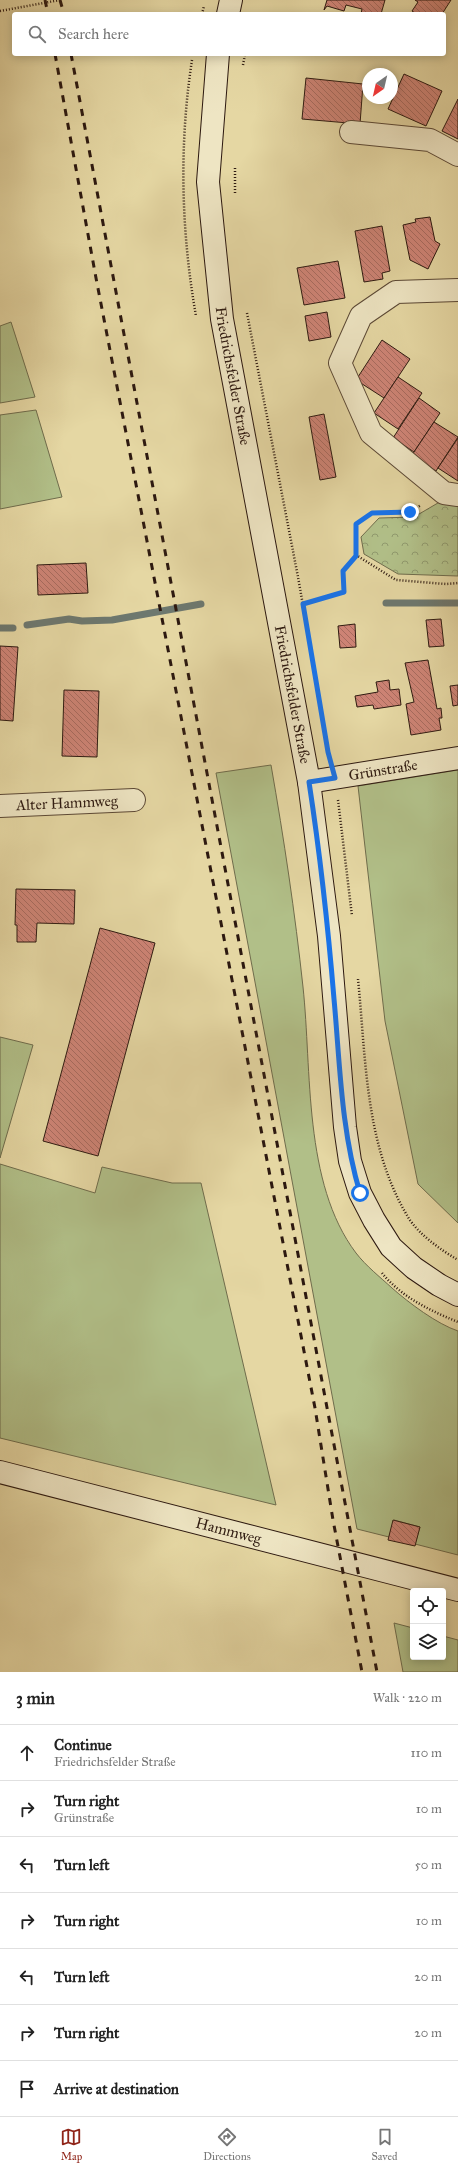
<!DOCTYPE html>
<html lang="en">
<head>
<meta charset="utf-8">
<style>
  :root { --surface:#fff; --page:#f2f2f2; --text:#222; --muted:#767676; --line:#e0e0e0; --accent:#8f2418 }
  body { margin:0; font-family:"IM FELL Great Primer",serif; background:var(--page); color:var(--text) }
  .controls { position:absolute; right:12px; bottom:12px; display:grid; overflow:hidden; border-radius:4px; box-shadow:0 2px 10px #0003 }
  .controls button { width:36px; height:36px; display:grid; place-items:center; padding:0; border:0; border-bottom:1px solid var(--line); background:var(--surface); color:var(--text); font:20px sans-serif }
  .compass { position:absolute; left:362px; top:68px; width:36px; height:36px; border-radius:50%; background:var(--surface); box-shadow:0 2px 10px #0003; rotate:214deg }
  .stop { position:absolute; width:12px; height:12px; margin:-9px; border:3px solid #1a73e8; border-radius:50%; background:#fff }
  .stop.end { background:#1a73e8; border-color:#fff; box-shadow:0 1px 4px #0008 }
  .list { margin:0; padding:0; list-style:none }
  h2 { display:flex; justify-content:space-between; align-items:center; height:52px; margin:0; padding:0 16px; font-size:17px }
  h2 small { font-size:13px; font-weight:400; color:var(--muted) }
  .list li { display:grid; grid-template-columns:26px 1fr auto; gap:12px; align-items:center; box-sizing:border-box; height:56px; padding:0 16px; border-top:1px solid var(--line) }
  .list b { display:block; font-size:15px; white-space:nowrap }
  .list p { margin:0; font-size:13px; white-space:nowrap; color:var(--muted) }
  .list em { font-size:13px; font-style:normal; color:var(--muted) }
  .icon { flex:none; width:22px; height:22px; fill:none; stroke:currentColor; stroke-width:2; stroke-linecap:round; stroke-linejoin:round }
  .map { position:relative; flex:none; width:458px; height:1672px; overflow:hidden }
  .search { position:absolute; background:var(--surface); box-shadow:0 2px 10px #0003; left:12px; right:12px; top:12px; height:44px; display:flex; align-items:center; gap:10px; box-sizing:border-box; padding:0 14px; border-radius:4px; color:var(--muted); font-size:15px }
  .sheet { height:444px; background:var(--surface) }
  nav { display:flex; justify-content:space-around; align-items:center; box-sizing:border-box; height:56px; border-top:1px solid var(--line); background:var(--surface); font-size:11px; color:var(--muted) }
  nav a { display:grid; justify-items:center; gap:2px }
  nav .on { color:var(--accent) }
  .map>svg:first-child { display:block }
  .green { fill:#b1bf88; stroke:#6f6c4c }
  .forest { fill:url(#forest-crowns); stroke:#6f6c4c }
  .lines { fill:none; stroke-linecap:round; stroke-linejoin:round }
  .stream { stroke:#6d786f; stroke-width:7 }
  .building { fill:url(#building-back-hatch); stroke:#2d1910 }
  .street-casing { stroke:#5b4835; stroke-width:24 }
  .secondary-casing { stroke:#2d1910; stroke-width:24 }
  .path { stroke:#2d1910; stroke-width:2.5; stroke-dasharray:1 2; stroke-linecap:butt }
  .street { stroke:#eee5c3; stroke-width:22 }
  .secondary { stroke:#eee5c3; stroke-width:22 }
  .rail { stroke:#2d1910; stroke-width:3; stroke-dasharray:7 7; stroke-linecap:butt }
  .route { stroke:#1a73e8; stroke-width:5 }
  .labels { text-anchor:middle; dominant-baseline:central; stroke-width:3; stroke-linejoin:round; paint-order:stroke }
  .street-label { font-size:15px; fill:#2d1910; stroke:#eee5c3 }
</style>
</head>
<body>
<div class="map">
<svg width="458" height="1672" viewBox="0 0 458 1672">
  <defs>
    <pattern id="forest-crowns" width="20" height="18" patternUnits="userSpaceOnUse"><rect width="20" height="18" fill="#b1bf88"/><path d="M2 6a3 3 0 1 1 6 0M12 15a3 3 0 1 1 6 0" fill="none" stroke="#909a6e"/></pattern>
    <pattern id="building-back-hatch" width="6" height="6" patternUnits="userSpaceOnUse"><rect width="6" height="6" fill="#ce8476"/><path d="M-1 5l2 2M0 0l6 6M5-1l2 2" fill="none" stroke="#a86b5f"/></pattern>
  </defs>
  <rect width="100%" height="100%" fill="#e5d7a3"/>
  <filter id="stains"><feTurbulence type="fractalNoise" baseFrequency=".005" numOctaves="4"/><feColorMatrix values="0 0 0 0 .2 0 0 0 0 .09 0 0 0 0 .02 0 0 0 .5 -.17"/></filter>
  <radialGradient id="worn" r=".72"><stop offset=".6" stop-color="#630" stop-opacity="0"/><stop offset="1" stop-color="#630" stop-opacity=".3"/></radialGradient>
  <g class="green">
    <path d="M11,322L35,397L0,403V326Z"/>
    <path d="M36,410L62,497L0,509V415Z"/>
    <path d="M271,765C284,839 295,913 303,987C312,1070 303,1183 356,1253C366,1266 380,1277 392,1288C409,1303 437,1324 458,1331V1555L415,1544L420,1527L394,1520L389,1537L357,1529L216,773Z"/>
    <path d="M458,770V1223L418,1184L385,1021L358,786Z"/>
    <path d="M0,1037L33,1045L0,1158Z"/>
    <path d="M0,1164L95,1193L102,1167L172,1183H201L276,1505L0,1438Z"/>
    <path d="M394,1623L413,1628V1657H443V1636L458,1640V1672H403Z"/>
  </g>
  <path class="forest" d="M443,500L458,503V576L398,574L364,554L361,537L379,518L414,517Z"/>
  <g class="lines">
    <g class="stream">
      <path d="M386,603H458"/>
      <path d="M27,625L69,619L82,621L112,620L201,604"/>
      <path d="M0,628H13"/>
    </g>
  </g>
  <g class="building">
    <path d="M327,0H385L381,14H361L362,9L346,5L344,11L327,6L324,10Z"/>
    <path d="M415,0H451L442,14H416L412,11L418,2Z"/>
    <path d="M404,74L442,91L426,126L388,109Z"/>
    <path d="M306,78L363,84L360,124L302,119Z"/>
    <path d="M458,99V139L442,131Z"/>
    <path d="M430,217L435,241L440,244L428,269L410,260L403,225L416,222L415,219Z"/>
    <path d="M382,226L390,271L382,273L383,279L364,282L355,231Z"/>
    <path d="M338,261L345,298L304,305L297,268Z"/>
    <path d="M327,312L331,337L309,341L305,316Z"/>
    <path d="M382,340L410,359L384,398L356,380Z"/>
    <path d="M398,377L422,393L398,429L374,413Z"/>
    <path d="M419,398L440,413L414,452L393,438Z"/>
    <path d="M324,414L336,477L320,480L309,417Z"/>
    <path d="M434,422L458,437L436,471L412,455Z"/>
    <path d="M458,438V481L438,468Z"/>
    <path d="M86,563L88,593L38,595L37,565Z"/>
    <path d="M441,619L444,646L429,647L426,620Z"/>
    <path d="M355,624L356,647L340,648L338,626Z"/>
    <path d="M0,646L18,647L13,721L0,720Z"/>
    <path d="M428,660L437,709L441,708L442,718H439L441,730L411,735L406,704L414,702L405,663Z"/>
    <path d="M389,680L390,690L399,689L401,705L374,709L373,705L357,707L355,696L378,692L376,682Z"/>
    <path d="M458,685V705L453,706L450,686Z"/>
    <path d="M64,690L99,691L97,757L62,756Z"/>
    <path d="M16,889L75,890L74,924L37,923L36,942H17V925H15Z"/>
    <path d="M100,928L155,943L98,1156L43,1141Z"/>
    <path d="M393,1520L420,1527L415,1546L388,1540Z"/>
  </g>
  <g class="lines">
    <g class="street-casing">
      <g id="street">
        <path d="M351,132L430,140L458,155"/>
        <path d="M458,290L396,292L361,316L340,363L371,433L444,493L458,495"/>
        <path id="s1" d="M0,806L134,800"/>
      </g>
    </g>
    <g class="secondary-casing">
      <g id="secondary">
        <path d="M228,14L231,0"/>
        <path id="s2" d="M218,54L208,182L222,319L309,782L329,936L345,1127L350,1161L360,1193L374,1220L391,1247L414,1268L439,1285L458,1295"/>
        <path id="s3" d="M309,782L458,758"/>
        <path id="s4" d="M0,1472L458,1590"/>
      </g>
    </g>
    <g class="path">
      <path d="M0,11L60,0"/>
      <path d="M202,14L204,6"/>
      <path d="M192,60C179,145 181,231 196,316"/>
      <path d="M243,65L245,54"/>
      <path d="M235,193V166"/>
      <path d="M247,313L298,577L318,691"/>
      <path d="M356,555V524L372,513L410,512L421,505"/>
      <path d="M303,604L344,592L343,571L356,555L396,580L446,584L458,583"/>
      <path d="M338,800L352,916"/>
      <path d="M358,979C366,1059 365,1146 408,1217C418,1234 441,1250 458,1260"/>
      <path d="M382,1273C401,1297 431,1311 458,1322"/>
    </g>
    <use href="#street" class="street"/>
    <use href="#secondary" class="secondary"/>
    <g class="rail">
      <path d="M45,0L48,14"/>
      <path d="M60,0L64,14"/>
      <path d="M55,54L96,278L315,1408L333,1520L362,1672"/>
      <path d="M71,54L377,1672"/>
    </g>
  </g>
  <g class="lines">
    <path class="route" d="M360,1193C341,1130 340,1064 334,999C328,926 320,854 309,782L335,778L328,752L303,604L344,592L343,571L356,556V524L372,513L410,512"/>
  </g>
  <g class="labels">
    <g class="street-label">
      <text stroke="none"><textPath href="#s2" startOffset="324">Friedrichsfelder Straße</textPath></text>
      <text stroke="none"><textPath href="#s2" startOffset="648">Friedrichsfelder Straße</textPath></text>
      <text stroke="none"><textPath href="#s3" startOffset="75">Grünstraße</textPath></text>
      <text stroke="none"><textPath href="#s1" startOffset="67">Alter Hammweg</textPath></text>
      <text stroke="none"><textPath href="#s4" startOffset="236">Hammweg</textPath></text>
    </g>
  </g>
  <rect width="100%" height="100%" filter="url(#stains)"/>
  <rect width="100%" height="100%" fill="url(#worn)"/>
</svg>
<div class="controls">
<button><svg class="icon" aria-label="locate" viewBox="0 0 24 24"><circle cx="12" cy="12" r="6"/><path d="M12 2v4M12 18v4M2 12h4M18 12h4"/></svg></button>
<button><svg class="icon" aria-label="layers" viewBox="0 0 24 24"><path d="M12 4l9 5-9 5-9-5zM3 14l9 5 9-5"/></svg></button>
</div>
<svg class="compass" viewBox="-18 -18 36 36"><path d="M0-13l5 13h-10z" fill="#e53935"/><path d="M0 13l5-13h-10z" fill="#767676"/></svg>
<div class="stop" style="left:360px;top:1193px"></div>
<div class="stop end" style="left:410px;top:512px"></div>
<div class="search"><svg class="icon" aria-label="search" viewBox="0 0 24 24"><circle cx="10" cy="10" r="6"/><path d="M15 15l6 6"/></svg>Search here</div>
</div>
<section class="sheet">
<h2>3 min<small>Walk · 220 m</small></h2>
<ul class="list">
<li><svg class="icon" aria-label="ahead" viewBox="0 0 24 24"><path d="M12 20V5M6 11l6-6 6 6"/></svg><div><b>Continue</b><p>Friedrichsfelder Straße</p></div><em>110 m</em></li>
<li><svg class="icon" aria-label="right" viewBox="0 0 24 24"><path d="M7 20v-9h11M14 6l5 5-5 5"/></svg><div><b>Turn right</b><p>Grünstraße</p></div><em>10 m</em></li>
<li><svg class="icon" aria-label="left" viewBox="0 0 24 24"><path d="M17 20v-9H6M10 6l-5 5 5 5"/></svg><div><b>Turn left</b></div><em>50 m</em></li>
<li><svg class="icon" aria-label="right" viewBox="0 0 24 24"><path d="M7 20v-9h11M14 6l5 5-5 5"/></svg><div><b>Turn right</b></div><em>10 m</em></li>
<li><svg class="icon" aria-label="left" viewBox="0 0 24 24"><path d="M17 20v-9H6M10 6l-5 5 5 5"/></svg><div><b>Turn left</b></div><em>20 m</em></li>
<li><svg class="icon" aria-label="right" viewBox="0 0 24 24"><path d="M7 20v-9h11M14 6l5 5-5 5"/></svg><div><b>Turn right</b></div><em>20 m</em></li>
<li><svg class="icon" aria-label="arrive" viewBox="0 0 24 24"><path d="M6 21V4h12l-3 4 3 4H6"/></svg><div><b>Arrive at destination</b></div></li>
</ul>
</section>
<nav>
<a class="on"><svg class="icon" aria-label="map" viewBox="0 0 24 24"><path d="M3 6l6-2 6 2 6-2v14l-6 2-6-2-6 2zM9 4v14M15 6v14"/></svg>Map</a>
<a><svg class="icon" aria-label="directions" viewBox="0 0 24 24"><path d="M12 3l9 9-9 9-9-9zM9 14v-3h6M13 9l2 2-2 2"/></svg>Directions</a>
<a><svg class="icon" aria-label="saved" viewBox="0 0 24 24"><path d="M7 4h10v16l-5-4-5 4z"/></svg>Saved</a>
</nav>
</body>
</html>
